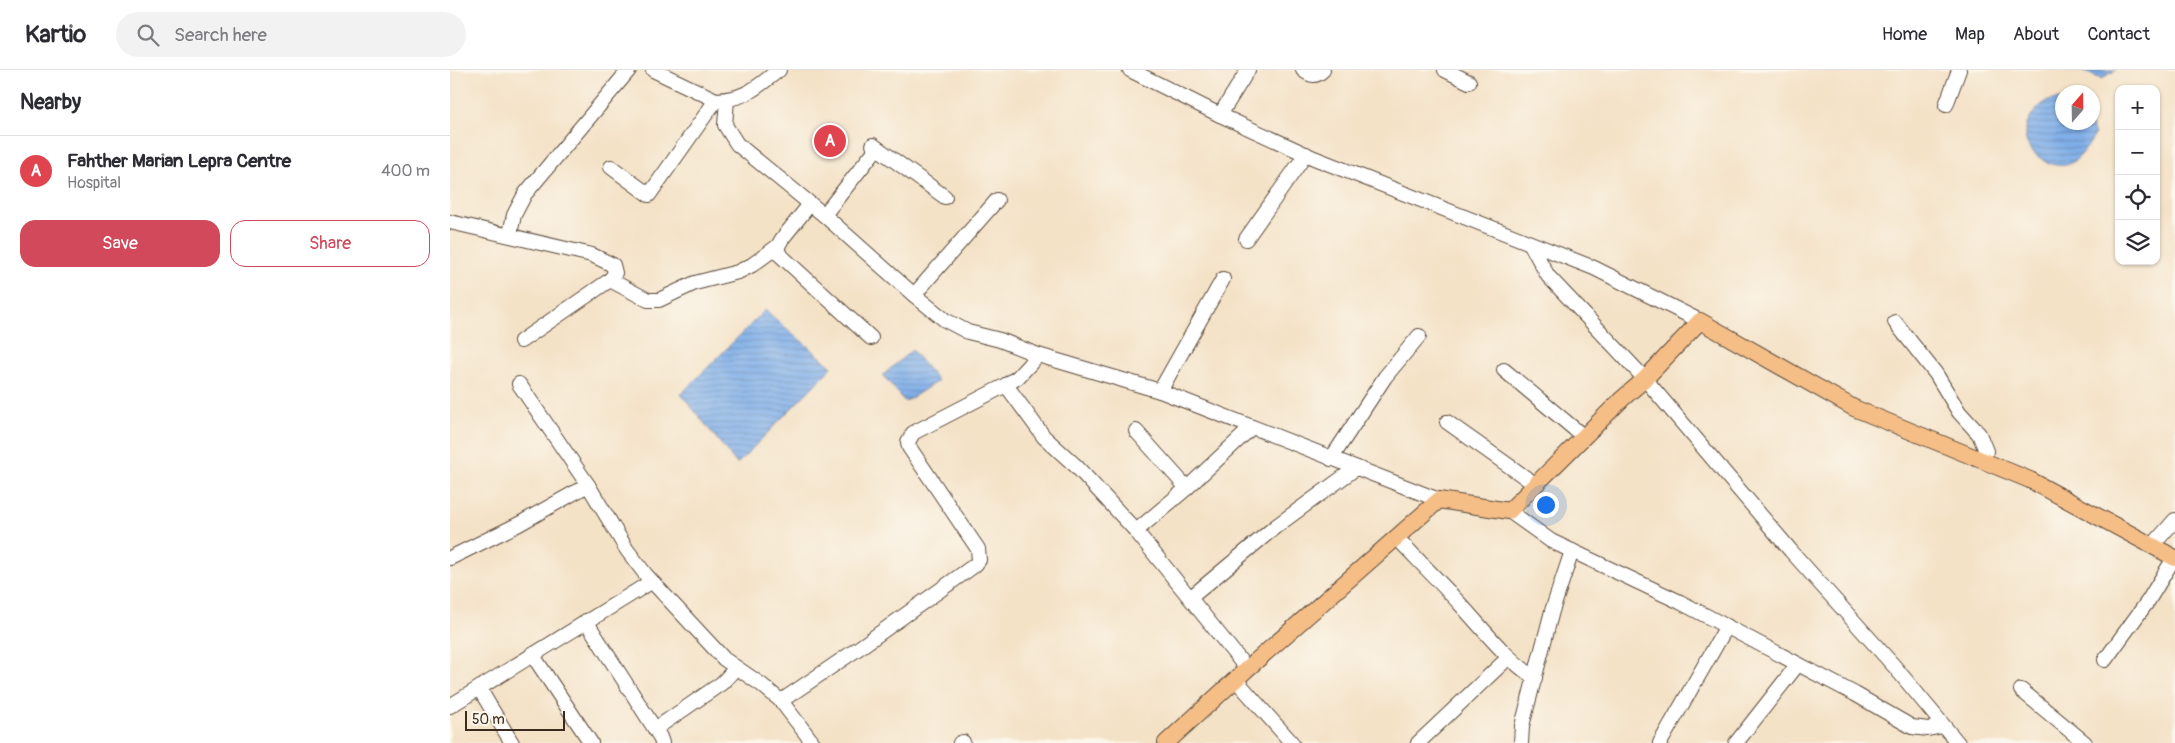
<!DOCTYPE html>
<html lang="en">
<head>
<meta charset="utf-8">
<style>
  :root { --surface:#fff; --page:#f2f2f3; --text:#2b2b33; --muted:#7c7c81; --line:#e1e1e2; --accent:#d1495b }
  body { margin:0; font-family:Pangolin,sans-serif; background:var(--page); color:var(--text) }
  .controls { position:absolute; right:15px; top:15px; display:grid; overflow:hidden; border-radius:10px; box-shadow:0 1px 4px #0004 }
  .controls button { width:45px; height:45px; display:grid; place-items:center; padding:0; border:0; border-bottom:1px solid var(--line); background:var(--surface); color:var(--text); font:25px sans-serif }
  .compass { position:absolute; left:1605px; top:15px; width:45px; height:45px; border-radius:50%; background:var(--surface); box-shadow:0 1px 4px #0004; rotate:20deg }
  .scale { position:absolute; left:15px; bottom:12px; width:100px; box-sizing:border-box; padding-left:5px; border:2px solid #3b2a1e; border-top:0; font-size:14px; line-height:18px; white-space:nowrap; color:#3b2a1e; -webkit-text-stroke:4px #fbf7ec; paint-order:stroke }
  .you { position:absolute; left:1095px; top:434px; width:18px; height:18px; margin:-12px; border:4px solid #fff; border-radius:50%; background:#1a73e8; box-shadow:0 0 0 8px #1a73e833 }
  .badge { display:grid; place-items:center; width:32px; height:32px; border-radius:50%; background:var(--accent); color:#fff; font-size:16px; font-weight:700 }
  .pin { position:absolute; translate:-50% -50%; border:2px solid #fff; box-shadow:0 1px 5px #0006 }
  .list { margin:0; padding:0; list-style:none }
  h2 { display:flex; justify-content:space-between; align-items:center; height:65px; margin:0; padding:0 20px; font-size:21px }
  h2 small { font-size:16px; font-weight:400; color:var(--muted) }
  .list li { display:grid; grid-template-columns:32px 1fr auto; gap:15px; align-items:center; box-sizing:border-box; height:70px; padding:0 20px; border-top:1px solid var(--line) }
  .list b { display:block; font-size:19px; white-space:nowrap }
  .list p { margin:0; font-size:16px; white-space:nowrap; color:var(--muted) }
  .list em { font-size:16px; font-style:normal; color:var(--muted) }
  .actions { display:flex; gap:10px; padding:15px 20px }
  .actions a { flex:1; padding:11px 0; border:1px solid var(--accent); border-radius:15px; text-align:center; font-size:18px; color:var(--accent) }
  .actions .main { background:var(--accent); color:#fff }
  .icon { flex:none; width:28px; height:28px; fill:none; stroke:currentColor; stroke-width:2; stroke-linecap:round; stroke-linejoin:round }
  .map { position:relative; flex:none; width:1725px; height:673px; overflow:hidden }
  header { display:flex; align-items:center; gap:30px; box-sizing:border-box; height:70px; padding:0 25px; background:var(--surface); border-bottom:1px solid var(--line) }
  header strong { font-size:24px }
  nav { display:flex; gap:28px; margin-inline-start:auto; font-size:18px }
  .search { width:350px; height:45px; background:var(--page); display:flex; align-items:center; gap:12px; box-sizing:border-box; padding:0 18px; border-radius:28px; color:var(--muted); font-size:19px }
  main { display:flex }
  aside { flex:1; background:var(--surface) }
  .map>svg:first-child { display:block }
  .water { fill:url(#water-rules); stroke:#5d6c84 }
  .lines { fill:none; stroke-linecap:round; stroke-linejoin:round }
  .minor-casing { stroke:#574637; stroke-width:16 }
  .major-casing { stroke:#574637; stroke-width:18 }
  .minor { stroke:#fff; stroke-width:14 }
  .major { stroke:#f6be87; stroke-width:16 }
</style>
</head>
<body>
<header>
<strong>Kartio</strong>
<div class="search"><svg class="icon" aria-label="search" viewBox="0 0 24 24"><circle cx="10" cy="10" r="6"/><path d="M15 15l6 6"/></svg>Search here</div>
<nav><a>Home</a><a>Map</a><a>About</a><a>Contact</a></nav>
</header>
<main>
<aside>
<h2>Nearby<small></small></h2>
<ul class="list">
<li><span class="badge" style="background:#e0444e">A</span><div><b>Fahther Marian Lepra Centre</b><p>Hospital</p></div><em>400 m</em></li>
</ul>
<div class="actions"><a class="main">Save</a><a>Share</a></div>
</aside>
<div class="map">
<svg width="1725" height="673" viewBox="0 0 1725 673">
  <defs>
    <pattern id="water-rules" width="6" height="5" patternUnits="userSpaceOnUse" patternTransform="scale(1.25)"><rect width="6" height="5" fill="#7faee9"/><path d="M0 2.5h6" fill="none" stroke="#698ebc"/></pattern>
  </defs>
  <rect width="100%" height="100%" fill="#fbf7ec"/>
  <filter id="ink" filterUnits="userSpaceOnUse"><feTurbulence type="fractalNoise" baseFrequency=".02" numOctaves="2"/><feDisplacementMap in="SourceGraphic" scale="10" xChannelSelector="R" yChannelSelector="G"/><feConvolveMatrix kernelMatrix="1 2 1 2 8 2 1 2 1" color-interpolation-filters="sRGB"/></filter>
  <filter id="wash" filterUnits="userSpaceOnUse"><feTurbulence type="fractalNoise" baseFrequency=".0096" numOctaves="4" result="noise"/><feDisplacementMap in="SourceGraphic" scale="20" xChannelSelector="R" yChannelSelector="G"/><feGaussianBlur stdDeviation="1.12" result="paint"/><feColorMatrix in="noise" values="0 0 0 0 0 0 0 0 0 0 0 0 0 0 0 0 0 1.4 0 .05"/><feComposite in="paint" operator="in"/></filter>
  <g filter="url(#wash)">
    <rect width="100%" height="100%" fill="#f4e2c7"/>
    <g class="water">
      <path d="M1630,0H1666L1651,9Z"/>
      <path d="M1609,29L1612,31V52L1640,53L1645,65C1638,75 1631,89 1619,94C1605,100 1583,87 1577,73C1570,59 1583,41 1594,33C1598,30 1604,30 1609,29Z"/>
      <path d="M315,240L382,297L287,394L231,324Z"/>
      <path d="M462,280L488,311L455,332L433,305Z"/>
    </g>
  </g>
  <g filter="url(#ink)">
    <g class="lines">
      <g class="minor-casing">
        <g id="minor">
          <path d="M203,0L266,30C297,29 306,17 329,0"/>
          <path d="M680,0L770,45L864,88L1144,198L1250,251"/>
          <path d="M853,0C860,6 866,7 873,0"/>
          <path d="M995,0L1019,12"/>
          <path d="M277,30L275,55L287,74L374,145L464,225L495,250L518,262L550,270L588,285L710,321L989,430"/>
          <path d="M1496,35L1509,0"/>
          <path d="M770,45L798,0"/>
          <path d="M423,75L495,127"/>
          <path d="M161,97L199,125L266,30"/>
          <path d="M360,134L332,169L328,176V183L421,268"/>
          <path d="M374,145L427,78"/>
          <path d="M0,152L142,185L163,195L165,203L160,210L71,271"/>
          <path d="M60,164L64,145L75,124L179,0"/>
          <path d="M796,169L856,84"/>
          <path d="M1080,173L1098,206L1195,309L1341,481L1444,596L1508,673"/>
          <path d="M160,210L198,230H209L245,213L288,202L302,195L328,176"/>
          <path d="M464,225L547,130"/>
          <path d="M1445,252L1486,304L1509,342L1529,364L1536,381L1533,391"/>
          <path d="M1054,300L1134,367"/>
          <path d="M69,314L138,415L177,480L196,505L274,589L312,615L331,631L363,673"/>
          <path d="M556,315L594,367L627,397L686,461L797,599"/>
          <path d="M710,321L773,209"/>
          <path d="M997,352L1086,415"/>
          <path d="M686,361L737,418"/>
          <path d="M881,389L935,307L969,266"/>
          <path d="M1059,441L1101,471L1230,532L1405,624L1462,657L1478,659L1493,656"/>
          <path d="M686,461L737,418L801,358"/>
          <path d="M947,468C968,490 990,512 1011,535C1035,561 1055,588 1085,608"/>
          <path d="M1702,476L1725,450"/>
          <path d="M0,488L69,454L138,415"/>
          <path d="M740,528L825,457L906,398"/>
          <path d="M136,551L210,667L212,673"/>
          <path d="M82,584L141,673"/>
          <path d="M1655,590L1698,531L1724,488"/>
          <path d="M786,610L842,673"/>
          <path d="M29,618L62,673"/>
          <path d="M1571,620L1635,673"/>
          <path d="M331,631L409,578L525,495L529,490L528,479L459,377L458,372L463,363L556,315L568,307L588,285"/>
          <path d="M0,636L201,512"/>
          <path d="M205,659L272,613L286,598"/>
          <path d="M510,673L513,672"/>
          <path d="M968,673L1058,588"/>
          <path d="M1071,673L1072,656L1102,541L1122,481"/>
          <path d="M1210,673L1277,556"/>
          <path d="M1286,673L1348,594"/>
        </g>
      </g>
      <g class="major-casing">
        <path id="major" d="M716,673L797,599L989,430L1059,441L1172,329L1195,309L1250,251L1404,338L1580,410L1725,488"/>
      </g>
      <use href="#minor" class="minor"/>
      <use href="#major" class="major"/>
    </g>
  </g>
</svg>
<div class="controls">
<button>+</button>
<button>−</button>
<button><svg class="icon" aria-label="locate" viewBox="0 0 24 24"><circle cx="12" cy="12" r="6"/><path d="M12 2v4M12 18v4M2 12h4M18 12h4"/></svg></button>
<button><svg class="icon" aria-label="layers" viewBox="0 0 24 24"><path d="M12 4l9 5-9 5-9-5zM3 14l9 5 9-5"/></svg></button>
</div>
<svg class="compass" viewBox="-18 -18 36 36"><path d="M0-13l5 13h-10z" fill="#e53935"/><path d="M0 13l5-13h-10z" fill="#7c7c81"/></svg>
<div class="scale">50 m</div>
<div class="you"></div>
<div class="pin badge" style="left:380px;top:71px;background:#e0444e">A</div>
</div>
</main>
</body>
</html>
